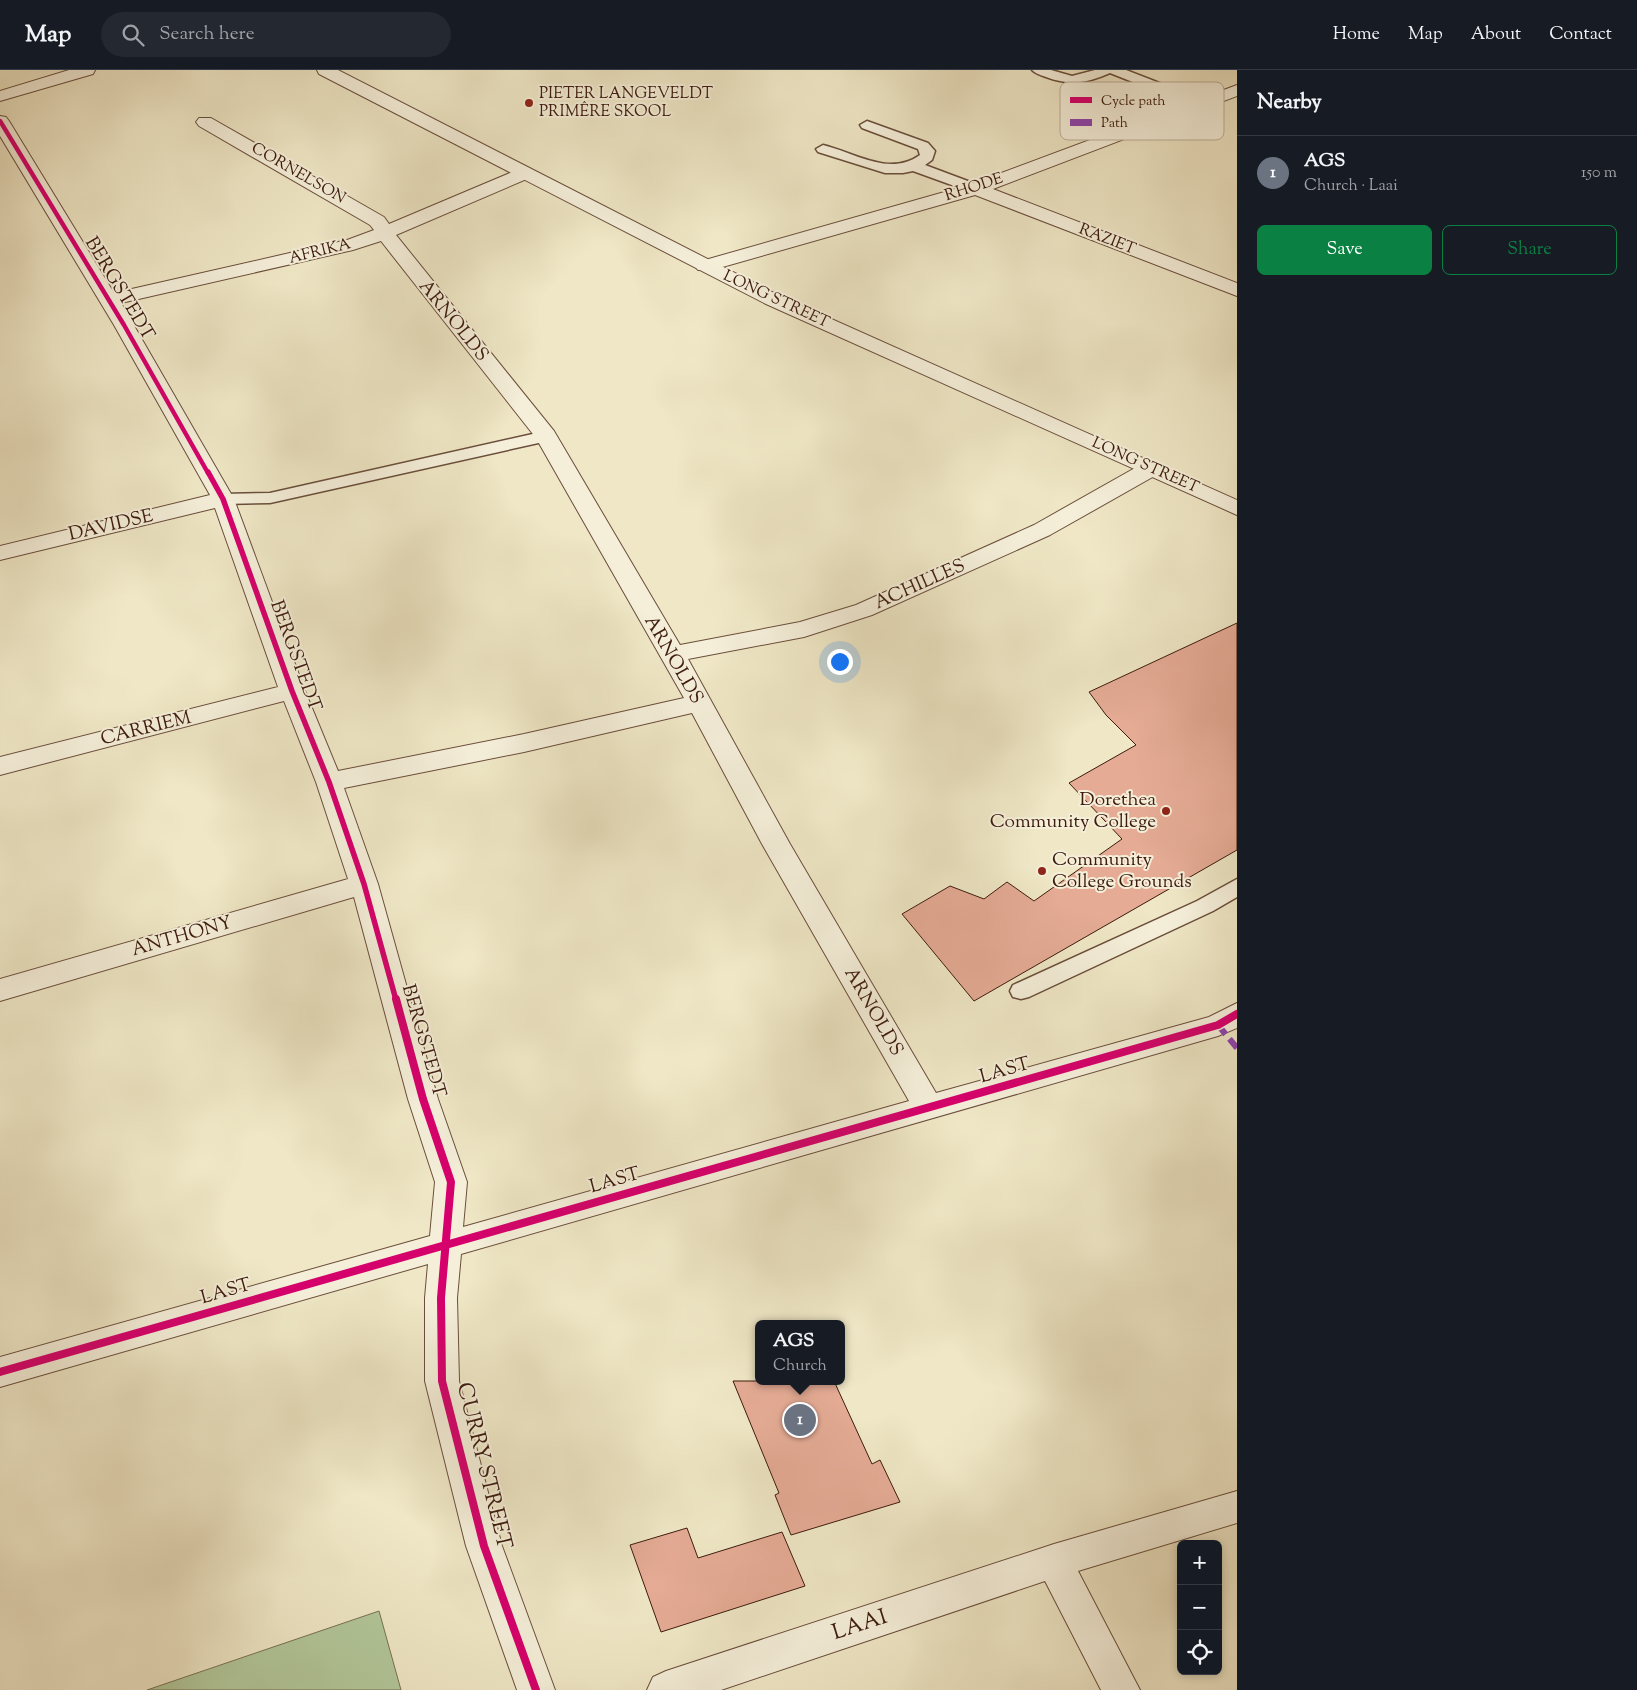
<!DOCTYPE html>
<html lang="en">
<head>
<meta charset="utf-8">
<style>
  :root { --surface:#171b24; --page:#242831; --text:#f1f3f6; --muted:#9ea1a6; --line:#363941; --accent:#0b8043 }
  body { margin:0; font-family:"Sorts Mill Goudy",serif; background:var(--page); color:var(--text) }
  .controls { position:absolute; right:15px; bottom:15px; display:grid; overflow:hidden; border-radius:8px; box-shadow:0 2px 8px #0003 }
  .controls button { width:45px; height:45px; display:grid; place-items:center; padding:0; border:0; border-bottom:1px solid var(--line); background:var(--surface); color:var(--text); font:25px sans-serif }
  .you { position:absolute; left:839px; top:591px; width:18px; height:18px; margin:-12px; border:4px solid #fff; border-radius:50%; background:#1a73e8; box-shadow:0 0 0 8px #1a73e833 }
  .badge { display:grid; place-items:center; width:32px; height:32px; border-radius:50%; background:var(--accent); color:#fff; font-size:16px; font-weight:700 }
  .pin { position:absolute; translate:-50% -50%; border:2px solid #fff; box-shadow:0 1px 5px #0006 }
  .popup { position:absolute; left:755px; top:1250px; width:90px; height:65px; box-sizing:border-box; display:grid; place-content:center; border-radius:8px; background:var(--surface); filter:drop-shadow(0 1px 4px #0005); font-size:16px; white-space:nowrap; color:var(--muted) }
  .popup b { font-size:19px; color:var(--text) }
  .popup::after { content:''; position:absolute; left:50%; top:100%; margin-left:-10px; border:10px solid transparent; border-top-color:var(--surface) }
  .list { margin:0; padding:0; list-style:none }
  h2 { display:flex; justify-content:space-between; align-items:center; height:65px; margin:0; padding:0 20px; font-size:21px }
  h2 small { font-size:16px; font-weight:400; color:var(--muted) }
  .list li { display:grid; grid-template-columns:32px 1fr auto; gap:15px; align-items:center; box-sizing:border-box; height:75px; padding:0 20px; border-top:1px solid var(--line) }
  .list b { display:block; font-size:19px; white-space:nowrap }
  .list p { margin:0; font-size:16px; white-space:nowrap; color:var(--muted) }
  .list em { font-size:16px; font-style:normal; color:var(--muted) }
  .actions { display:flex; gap:10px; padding:15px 20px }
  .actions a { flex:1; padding:11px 0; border:1px solid var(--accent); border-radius:8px; text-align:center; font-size:18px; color:var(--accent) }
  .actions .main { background:var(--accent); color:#fff }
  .icon { flex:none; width:28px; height:28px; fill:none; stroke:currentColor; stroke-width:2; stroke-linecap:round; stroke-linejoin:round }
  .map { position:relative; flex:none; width:1237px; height:1620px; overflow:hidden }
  header { display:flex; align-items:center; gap:30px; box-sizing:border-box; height:70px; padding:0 25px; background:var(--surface); border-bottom:1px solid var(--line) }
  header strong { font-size:24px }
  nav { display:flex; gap:28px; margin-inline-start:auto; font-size:18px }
  .search { width:350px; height:45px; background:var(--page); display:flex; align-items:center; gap:12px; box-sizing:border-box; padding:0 18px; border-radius:28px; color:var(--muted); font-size:19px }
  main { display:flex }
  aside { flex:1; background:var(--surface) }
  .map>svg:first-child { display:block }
  .green { fill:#b2c79a; stroke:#787154 }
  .building { fill:#e5ab95; stroke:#3d1b0d }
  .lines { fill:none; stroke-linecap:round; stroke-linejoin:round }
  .service-casing { stroke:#6a4e3b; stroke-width:3 }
  .minor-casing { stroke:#6a4e3b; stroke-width:2 }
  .tertiary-casing { stroke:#6a4e3b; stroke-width:2 }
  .service { fill:#f5efda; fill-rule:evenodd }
  .minor { fill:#f5efda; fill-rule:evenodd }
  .tertiary { fill:#f5efda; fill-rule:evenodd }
  .quiet { stroke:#8e44ad; stroke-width:6; stroke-dasharray:12 6; stroke-linecap:butt }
  .cycleway-far2-casing { stroke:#f5efda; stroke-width:7 }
  .cycleway-far1-casing { stroke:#f5efda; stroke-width:9 }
  .cycleway-casing { stroke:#f5efda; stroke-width:11 }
  .cycleway-far2 { stroke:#d6006c; stroke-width:4.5 }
  .cycleway-far1 { stroke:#d6006c; stroke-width:5.5 }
  .cycleway { stroke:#d6006c; stroke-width:8 }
  .poi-dot { fill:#8f2418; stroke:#f5efda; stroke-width:2 }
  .labels { text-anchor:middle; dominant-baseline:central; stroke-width:4; stroke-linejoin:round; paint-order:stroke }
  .far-poi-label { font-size:16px; fill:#3d1b0d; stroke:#f5efda; text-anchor:start }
  .far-street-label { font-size:16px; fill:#3d1b0d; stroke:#f5efda }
  .street-label { font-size:19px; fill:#3d1b0d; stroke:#f5efda }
  .poi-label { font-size:19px; fill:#3d1b0d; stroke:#f5efda; text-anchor:end }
  .near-street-label { font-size:22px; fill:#3d1b0d; stroke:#f5efda }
  .key { fill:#f5efda; stroke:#beaf9c; stroke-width:1 }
  .key-label { font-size:14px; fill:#3d1b0d }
</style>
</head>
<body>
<header>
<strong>Map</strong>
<div class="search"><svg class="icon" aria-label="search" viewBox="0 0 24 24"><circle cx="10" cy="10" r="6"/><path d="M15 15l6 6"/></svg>Search here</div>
<nav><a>Home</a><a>Map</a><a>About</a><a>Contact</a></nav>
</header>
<main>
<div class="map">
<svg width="1237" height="1620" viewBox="0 0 1237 1620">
  <rect width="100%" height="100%" fill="#efe7c6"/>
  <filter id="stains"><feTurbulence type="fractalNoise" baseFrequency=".004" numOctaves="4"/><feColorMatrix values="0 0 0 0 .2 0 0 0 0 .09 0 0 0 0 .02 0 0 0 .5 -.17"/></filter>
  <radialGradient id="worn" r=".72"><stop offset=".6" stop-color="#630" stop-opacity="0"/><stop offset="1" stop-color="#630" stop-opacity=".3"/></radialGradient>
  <path class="green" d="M379,1541L401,1620H147Z"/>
  <g class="building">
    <path d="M1237,553V780L974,931L902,844L950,816L984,829L1007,812L1034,831L1122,769L1069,713L1136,675L1106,645L1089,622Z"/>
    <path d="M733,1311H834L872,1394L880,1390L900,1432L791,1465L775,1425L779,1423Z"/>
    <path d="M687,1458L698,1488L782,1462L805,1516L661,1562L630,1475Z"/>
  </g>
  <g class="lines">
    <g class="service-casing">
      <g id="service">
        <path d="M1032,0H1051L1072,6L1095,0H1126L1206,31L1208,34L1201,38L1196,37L1110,3C1087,13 1070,16 1046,7C1041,5 1036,4 1032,0Z"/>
        <path d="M867,51L928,73L935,81L932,90L925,95L981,116L983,119L976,123L971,122L913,101L903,103H885L818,82L816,79L823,75C856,83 889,107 920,85L918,79L862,58L860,55Z"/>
        <path d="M546,361L552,362L554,366L552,370L270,433L223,434L217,433L214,429L217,425L223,424L270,423Z"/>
        <path d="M1237,809V827L1213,841L1029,927L1021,929L1013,927L1010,921L1013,915L1197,831Z"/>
      </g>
    </g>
    <g class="minor-casing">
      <g id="minor">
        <path d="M69,0H95L93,4L0,31V21Z"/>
        <path d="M1237,15V26L993,119L1237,213V226L975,125L712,200H698L695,196L698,192L969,115Z"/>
        <path d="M0,46L6,47L9,51L114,223L347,170L374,160L370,155L199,56L196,52L199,48H211L384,147L389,154L517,100H529L532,104L529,108L396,165L554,361L680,575L800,552L856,535L1034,455L1142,394L1150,392L1158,394L1161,399L1158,404L1050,465L872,545L804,567L688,589L790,774L936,1023L1209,947L1237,933V958L1218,966L461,1184L457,1228L459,1311L502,1476L555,1620H517L466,1476L425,1311V1228L428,1194L0,1317V1287L430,1166L435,1112L408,1029L354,827L0,931V909L348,809L316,712L284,631L0,705V687L278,617L215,438L0,490V476L210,425L114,255L0,66ZM381,171L536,368L684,628L524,664L338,701L305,621L234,429L121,233L353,180ZM692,643L762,774L909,1031L463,1157L467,1112L438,1029L378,814L344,718L524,682Z"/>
        <path d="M1237,1421V1453L1078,1501L1140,1620H1101L1045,1511L721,1620H647L653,1607L666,1601L1054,1474Z"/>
      </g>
    </g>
    <g class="tertiary-casing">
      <path id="tertiary" d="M317,0H338L780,226L1237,430V445L766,234L319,4Z"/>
    </g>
    <use href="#service" class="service"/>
    <use href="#minor" class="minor"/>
    <use href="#tertiary" class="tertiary"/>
    <path class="quiet" d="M1218,955L1237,978"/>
    <g class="cycleway-far2-casing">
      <path id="cycleway-far2" d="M0,51L124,255L208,403"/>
    </g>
    <g class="cycleway-far1-casing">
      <path id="cycleway-far1" d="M208,402L223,429L292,621L329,712L364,814L396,930"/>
    </g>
    <g class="cycleway-casing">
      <g id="cycleway">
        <path d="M396,929L423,1029L451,1112L441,1228L442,1311L484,1476L536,1620"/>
        <path d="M0,1302L1218,955L1237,944"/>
      </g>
    </g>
    <use href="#cycleway-far2" class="cycleway-far2"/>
    <use href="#cycleway-far1" class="cycleway-far1"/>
    <use href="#cycleway" class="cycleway"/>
  </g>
  <g class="poi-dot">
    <circle cx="529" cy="33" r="5"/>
    <circle cx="1166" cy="741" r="5"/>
    <circle cx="1042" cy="801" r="5"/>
  </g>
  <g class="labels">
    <g class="far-poi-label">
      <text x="539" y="24">PIETER LANGEVELDT<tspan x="539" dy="18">PRIMÊRE SKOOL</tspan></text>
    </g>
    <g class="far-street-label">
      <text transform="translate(298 104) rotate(30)">CORNELSON</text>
      <text transform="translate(974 118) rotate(-18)">RHODE</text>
      <text transform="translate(1107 170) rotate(21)">RAZIET</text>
      <text transform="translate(320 182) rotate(-14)">AFRIKA</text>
      <text transform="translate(776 230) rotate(25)">LONG STREET</text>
      <text transform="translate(1145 396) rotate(24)">LONG STREET</text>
    </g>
    <g class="street-label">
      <text transform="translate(119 219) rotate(59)">BERGSTEDT</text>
      <text transform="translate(453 251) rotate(51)">ARNOLDS</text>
      <text transform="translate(111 456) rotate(-13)">DAVIDSE</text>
      <text transform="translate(920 515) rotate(-24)">ACHILLES</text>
      <text transform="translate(295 586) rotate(70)">BERGSTEDT</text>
      <text transform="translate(673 590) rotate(60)">ARNOLDS</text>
      <text transform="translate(146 659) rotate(-14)">CARRIEM</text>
      <text transform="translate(182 867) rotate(-16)">ANTHONY</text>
      <text transform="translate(873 942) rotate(60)">ARNOLDS</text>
      <text transform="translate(423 971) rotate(74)">BERGSTEDT</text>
      <text transform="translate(1005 1001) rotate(-16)">LAST</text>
      <text transform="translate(615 1111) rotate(-16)">LAST</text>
      <text transform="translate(226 1222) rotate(-16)">LAST</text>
    </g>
    <g class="poi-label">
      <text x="1156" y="730">Dorethea<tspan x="1156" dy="22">Community College</tspan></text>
      <text x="1052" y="790" text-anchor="start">Community<tspan x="1052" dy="22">College Grounds</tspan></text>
    </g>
    <g class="near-street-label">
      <text transform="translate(483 1396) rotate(76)">CURRY STREET</text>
      <text transform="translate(860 1556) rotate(-18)">LAAI</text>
    </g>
  </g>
  <rect x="1060" y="12" width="164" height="58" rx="8" class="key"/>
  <rect x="1070" y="27" width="22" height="6" fill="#d6006c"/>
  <rect x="1070" y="49" width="22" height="7" fill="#8e44ad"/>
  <g class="key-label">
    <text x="1101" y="35">Cycle path</text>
    <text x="1101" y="57">Path</text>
  </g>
  <rect width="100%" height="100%" filter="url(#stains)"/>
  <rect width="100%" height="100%" fill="url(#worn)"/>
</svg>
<div class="controls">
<button>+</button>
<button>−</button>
<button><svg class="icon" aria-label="locate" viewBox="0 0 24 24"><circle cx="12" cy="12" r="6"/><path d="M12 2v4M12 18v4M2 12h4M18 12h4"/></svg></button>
</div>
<div class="you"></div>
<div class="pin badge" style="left:800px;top:1350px;background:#6b7280">1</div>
<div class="popup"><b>AGS</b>Church</div>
</div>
<aside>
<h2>Nearby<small></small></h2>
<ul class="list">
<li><span class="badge" style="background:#6b7280">1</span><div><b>AGS</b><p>Church · Laai</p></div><em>150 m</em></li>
</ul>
<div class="actions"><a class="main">Save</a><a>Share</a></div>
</aside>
</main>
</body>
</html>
